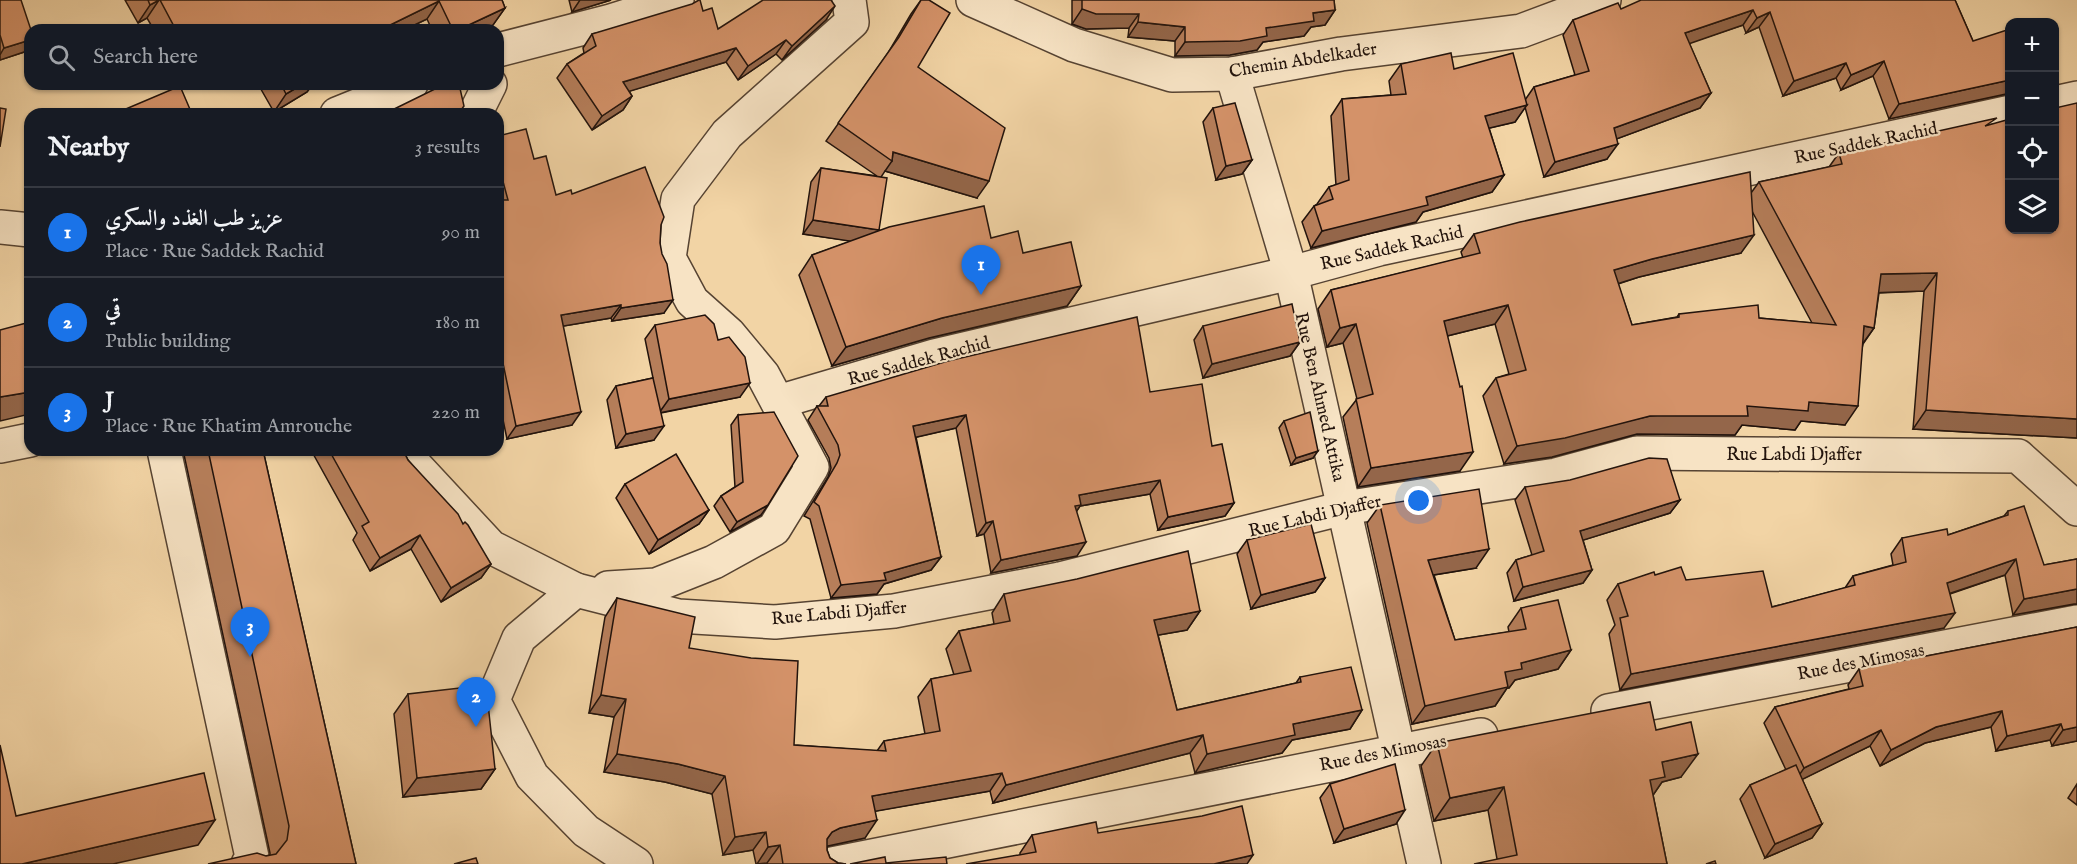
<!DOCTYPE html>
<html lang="en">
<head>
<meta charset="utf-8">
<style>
  :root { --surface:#171b24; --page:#20242c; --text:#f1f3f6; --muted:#9ea1a6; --line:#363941; --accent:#1a73e8 }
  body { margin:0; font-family:"IM FELL English",Amiri,serif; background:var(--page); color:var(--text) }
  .controls { position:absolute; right:18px; top:18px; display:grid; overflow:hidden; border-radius:12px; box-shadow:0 2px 4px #0004 }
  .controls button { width:54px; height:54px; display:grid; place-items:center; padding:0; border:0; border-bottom:2px solid var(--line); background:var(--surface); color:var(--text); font:30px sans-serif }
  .you { position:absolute; left:1419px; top:501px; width:21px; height:21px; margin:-15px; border:4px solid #fff; border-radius:50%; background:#1a73e8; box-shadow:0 0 0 9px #1a73e833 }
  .badge { display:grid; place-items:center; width:39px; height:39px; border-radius:50%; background:var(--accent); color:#fff; font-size:20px; font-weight:700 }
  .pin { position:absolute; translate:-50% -50px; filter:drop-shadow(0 2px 3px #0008) }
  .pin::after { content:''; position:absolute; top:32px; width:21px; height:18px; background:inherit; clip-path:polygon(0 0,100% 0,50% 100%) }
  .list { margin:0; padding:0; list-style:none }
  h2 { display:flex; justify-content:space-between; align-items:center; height:78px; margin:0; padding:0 24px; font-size:26px }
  h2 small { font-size:20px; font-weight:400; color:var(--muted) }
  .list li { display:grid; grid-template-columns:39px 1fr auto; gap:18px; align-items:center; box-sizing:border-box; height:90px; padding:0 24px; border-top:2px solid var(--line) }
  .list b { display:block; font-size:22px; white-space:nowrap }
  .list p { margin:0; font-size:20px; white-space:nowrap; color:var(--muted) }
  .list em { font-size:20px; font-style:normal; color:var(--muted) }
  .icon { flex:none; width:33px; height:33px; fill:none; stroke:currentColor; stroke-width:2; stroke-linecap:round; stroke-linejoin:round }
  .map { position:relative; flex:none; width:2077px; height:864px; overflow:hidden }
  .search { position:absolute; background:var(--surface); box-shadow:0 2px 4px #0004; left:24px; top:24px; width:480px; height:66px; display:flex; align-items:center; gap:15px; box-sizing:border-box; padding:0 21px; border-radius:18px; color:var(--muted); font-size:22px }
  .panel { position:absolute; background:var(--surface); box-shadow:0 2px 4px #0004; left:24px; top:108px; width:480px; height:348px; border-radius:18px }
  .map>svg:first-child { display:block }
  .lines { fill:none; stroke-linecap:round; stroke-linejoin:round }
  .minor-casing { stroke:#564332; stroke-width:36 }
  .minor { stroke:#f7e3c4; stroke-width:33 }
  .wall { fill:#b67e5a; stroke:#22130c; stroke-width:1.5; fill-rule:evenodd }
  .shaded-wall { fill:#94664a; stroke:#22130c; stroke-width:1.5 }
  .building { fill:#d49269; stroke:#22130c; stroke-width:1.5 }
  .labels { text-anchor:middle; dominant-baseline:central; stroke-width:4.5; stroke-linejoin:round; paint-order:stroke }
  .street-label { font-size:18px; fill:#22130c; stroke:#f7e3c4 }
</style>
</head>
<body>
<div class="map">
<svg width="2077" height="864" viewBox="0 0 2077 864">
  <rect width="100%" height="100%" fill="#f2d4a5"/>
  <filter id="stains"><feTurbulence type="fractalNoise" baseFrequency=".00333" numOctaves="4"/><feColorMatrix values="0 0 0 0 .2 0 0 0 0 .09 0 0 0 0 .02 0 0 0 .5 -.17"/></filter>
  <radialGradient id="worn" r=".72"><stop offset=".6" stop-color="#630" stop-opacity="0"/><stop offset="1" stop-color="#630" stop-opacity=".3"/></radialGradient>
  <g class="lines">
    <g class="minor-casing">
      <g id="minor">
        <path d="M973,0L1074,45L1172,75L1232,74L1341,54L1521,31L1604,0"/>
        <path d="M498,50L611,21L677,0"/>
        <path d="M1232,74L1291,273L1424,864"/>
        <path d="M2054,103L2077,98"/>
        <path d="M337,114L411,84"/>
        <path d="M475,114L490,84"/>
        <path d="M0,227L30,230"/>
        <path d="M778,402L934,356L1291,273L1379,249L2010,112"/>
        <path d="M0,446L30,440"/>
        <path d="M164,450L252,857L248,864"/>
        <path d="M410,450L412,462L491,547L576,590L519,638L493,700L532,776L586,831L636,864"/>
        <path d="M608,588L656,585L714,562L774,529L812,467L763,375L729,334L692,301L669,258L678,199L727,134L852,22L849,0"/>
        <path d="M576,590L678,616L775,622L894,611L1060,579L1344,508L1556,475L1637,453L2018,456L2077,509"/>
        <path d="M1608,711L2077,622"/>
        <path d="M832,864L1481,735"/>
      </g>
    </g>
    <use href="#minor" class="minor"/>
  </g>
  <g class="wall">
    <path d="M0,0L30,30V44L24,52L0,60Z"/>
    <path d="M125,0H502L505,8L493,25L483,30H432L427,19L404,30H154L147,18L138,23Z"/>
    <path d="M569,0H611L572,12Z"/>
    <path d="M921,0L918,67L977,198L885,171L881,177L878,231L991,238L1023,253L1081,286L1067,306L929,338L832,366L799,275L812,255L852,241L803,234L811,182L821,168L877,176L826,141L888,53L911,14Z"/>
    <path d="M1072,0H1334L1335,10L1325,25L1311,27L1304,36L1263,42L1257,50L1230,55L1175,56V41L1128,37L1129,28L1086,29L1072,24Z"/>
    <path d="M1955,0L1973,41L2006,94L1889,119L1873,76L1841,90L1836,78L1783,96L1759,27L1746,33L1743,25L1689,43L1711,93L1700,108L1616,139L1607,159L1544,177L1525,107L1515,122L1489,128L1504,175L1492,192L1423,212L1416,222L1311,248L1302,222L1314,206L1317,204L1329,187L1336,185L1331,116L1342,99L1391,95L1389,81L1401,64L1454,69L1525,100L1534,87L1575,75L1563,35L1573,20L1621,9Z"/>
    <path d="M703,11L718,29L826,20L782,60L776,54L738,80L726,62L629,91L632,96L623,110L592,130L557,78L567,64L584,53L583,48L592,34Z"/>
    <path d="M258,84H313L307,92L274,112Z"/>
    <path d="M1213,108L1252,160L1242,174L1216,180L1203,122Z"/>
    <path d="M1993,124L2077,438L1913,429L1924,291L1879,293L1874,328L1863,344L1845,425L1801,421L1795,430L1742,425L1735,435L1637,434L1552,457L1504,464L1483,396L1496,378L1509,374L1495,324L1447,336L1460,471L1358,487L1343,417L1357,399L1343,343L1327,347L1318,309L1331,290L1463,258L1461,252L1474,234L1751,193L1759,182L1829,167L1839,153ZM1753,213L1812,323L1759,318L1679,314L1677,317L1632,325L1618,284L1639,277L1741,253Z"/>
    <path d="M498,136L534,159L556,195L572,194L661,225L660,243L664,313L612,321L611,318L563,326L572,425L507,439L498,396Z"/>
    <path d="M655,325L718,340L740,397L661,413L654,440L616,448L607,400L616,386L653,378L645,339Z"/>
    <path d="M1203,326L1300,342L1290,356L1203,378L1194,340Z"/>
    <path d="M1150,392L1212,446L1234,503L1225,516L1158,530L1150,494L1080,506L1076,512L1077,556L991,573L984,534L977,536L956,428L916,437L941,557L931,570L884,584L877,594L831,598L810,519L804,516L828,477L831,468L829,458L808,420L817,406H819L826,397Z"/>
    <path d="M738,415L761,515L730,532L714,506L721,496L735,487L731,425Z"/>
    <path d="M1284,421L1313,458L1291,465L1279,428Z"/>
    <path d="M183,450H263L356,864L266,856L270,855V853Z"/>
    <path d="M311,450H403L408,460L463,524L491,564L481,578L441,602L411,549L370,571L353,540L357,533Z"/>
    <path d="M625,484L709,510L699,524L649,554L616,498Z"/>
    <path d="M1525,487L1680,500L1670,513L1583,540L1592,570L1583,583L1514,601L1507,573L1516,560L1532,555L1515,500Z"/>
    <path d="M1380,505L1476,568L1434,575L1455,640L1509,632L1508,627L1521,608L1571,650L1558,669L1515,680L1509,688H1507L1495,706L1412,724L1367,523Z"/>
    <path d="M2008,511L2044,565L2077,559V604H2074L2013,615L2005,575L1950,594L1944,628L1620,690L1609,634L1615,625L1607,600L1618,584L1655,575L1686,580L1772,607L1845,588L1853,576L1893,565L1891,554L1902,538L1948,535L2004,516Z"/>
    <path d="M1247,540L1325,578L1315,592L1251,609L1237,554Z"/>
    <path d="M1004,594L1200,611L1187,630L1158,635L1177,710L1296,683L1300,677L1362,710L1350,729L1292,740L1282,753L1195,773L1190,753L993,803L990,791L875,811L865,838L827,846V850L830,858L838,863L846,864H767V863L756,864L753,850L723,855L712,794L665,782L604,772L614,717L589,713L605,617L617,598L689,648L794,745L877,751L884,741L925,734L918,697L931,679L954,675L946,649L959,631L994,624L992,613Z"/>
    <path d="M2077,627V741L2052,746L2050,740L1996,751L1991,727L1925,743L1880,766L1870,746L1802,779L1822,824L1812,838L1765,858L1740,799L1750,785L1786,770L1764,723L1775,707L1849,689L1848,685L1859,669Z"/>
    <path d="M408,694L495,769L481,789L403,797L394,714Z"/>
    <path d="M1656,730L1681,777L1662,782L1653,795L1667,864L1497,859L1488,810L1434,821L1421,766L1437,743Z"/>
    <path d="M1330,784L1396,824L1334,843L1320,798Z"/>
    <path d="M2077,784V805L2068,798Z"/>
    <path d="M1098,833L1247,864L1020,855V853L1032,835Z"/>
  </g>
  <g class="shaded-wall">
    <path d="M159,0L147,18L138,23L150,5Z"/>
    <path d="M580,0H611L572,12Z"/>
    <path d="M439,1L427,19L404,30H380Z"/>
    <path d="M835,6L826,20L782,60L792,46Z"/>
    <path d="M505,8L493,25L483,30H458Z"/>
    <path d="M1082,9L1139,14L1129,28L1086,29L1072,24Z"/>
    <path d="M1335,10L1325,25L1311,27L1304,36L1263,42L1257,50L1230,55L1175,56L1185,42L1313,13Z"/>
    <path d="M1753,10L1743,25L1674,49L1685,33Z"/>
    <path d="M1770,12L1759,27L1746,33L1757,18Z"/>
    <path d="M1138,22L1185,27L1175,41L1128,37Z"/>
    <path d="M30,40V44L24,52L0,60V55L4,48Z"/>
    <path d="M786,40L776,54L738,80L748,66Z"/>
    <path d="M736,48L726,62L614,96L623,82Z"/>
    <path d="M1884,61L1873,76L1841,90L1851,75Z"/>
    <path d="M1846,63L1836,78L1783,96L1794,81Z"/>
    <path d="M2010,80V94H2006L1889,119L1899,104Z"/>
    <path d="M303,84H313L307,92L274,112L286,94Z"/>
    <path d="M1711,93L1700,108L1603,144L1614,128Z"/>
    <path d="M632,96L623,110L592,130L602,116Z"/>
    <path d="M1527,105L1515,122L1473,132L1485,116Z"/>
    <path d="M1618,144L1607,159L1544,177L1555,162Z"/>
    <path d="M893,152L989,181L977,198L885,171L892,161Z"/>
    <path d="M1252,160L1242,174L1216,180L1226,166Z"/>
    <path d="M1504,175L1492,192L1423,212L1416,222L1311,248L1322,231L1426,197Z"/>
    <path d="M813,220L879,230L869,244L803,234Z"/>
    <path d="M1754,235L1741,253L1639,277L1601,289L1614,270L1652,259Z"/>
    <path d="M1937,273L1924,291L1868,293L1881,274Z"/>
    <path d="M1081,286L1067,306L929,338L832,366L846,347L942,318Z"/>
    <path d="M673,300L664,313L612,321L621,308Z"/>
    <path d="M621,305L611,318L552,328L561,315Z"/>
    <path d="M1508,305L1495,324L1431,340L1444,321Z"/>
    <path d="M1356,324L1343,343L1327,347L1340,328Z"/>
    <path d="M1864,326L1874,328L1861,346Z"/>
    <path d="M1300,342L1290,356L1203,378L1212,364Z"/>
    <path d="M750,383L740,397L659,413L669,399Z"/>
    <path d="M30,392V414L0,421V397Z"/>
    <path d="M1809,402L1858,406L1845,425L1801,421L1795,430L1742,425L1735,435L1637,434L1552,457L1504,464L1517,446L1650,416L1747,406Z"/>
    <path d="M1926,410L2077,419V438L1913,429Z"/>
    <path d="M581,412L572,425L507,439L516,426Z"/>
    <path d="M966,415L956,428L904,440L913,426Z"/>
    <path d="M664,426L654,440L616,448L626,434Z"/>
    <path d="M1318,451L1313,458L1291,465L1296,458Z"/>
    <path d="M1473,452L1460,471L1358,487L1371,468Z"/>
    <path d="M1160,480L1150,494L1080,506L1072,518L1065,519L1079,495Z"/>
    <path d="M1680,500L1670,513L1571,544L1580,531Z"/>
    <path d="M1234,503L1225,516L1158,530L1168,517Z"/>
    <path d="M768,505L761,515L730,532L737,522Z"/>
    <path d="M709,510L699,524L649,554L658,540Z"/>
    <path d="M993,521L984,534L977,536L986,523Z"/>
    <path d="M420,535L411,549L370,571L380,558Z"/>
    <path d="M1086,542L1077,556L991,573L1001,560Z"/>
    <path d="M1489,549L1476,568L1415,578L1428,560Z"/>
    <path d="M941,557L931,570L884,584L877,594L831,598L841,585Z"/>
    <path d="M2016,559L2005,575L1936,598L1947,583Z"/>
    <path d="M491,564L481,578L441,602L451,588Z"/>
    <path d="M1592,570L1583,583L1514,601L1523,587Z"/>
    <path d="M1325,578L1315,592L1251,609L1261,595Z"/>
    <path d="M2077,589V604H2074L2013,615L2024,599Z"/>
    <path d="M1200,611L1187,630L1142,638L1154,620Z"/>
    <path d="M1955,613L1944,628L1620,690L1631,674Z"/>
    <path d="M1571,650L1558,669L1515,680L1509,688H1507L1495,706L1412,724L1425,706L1505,672L1521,663Z"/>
    <path d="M601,695L626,699L614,717L589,713Z"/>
    <path d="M1362,710L1350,729L1292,740L1282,753L1195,773L1207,754L1293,724Z"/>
    <path d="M2002,711L1991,727L1925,743L1880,766L1891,750L1936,727Z"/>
    <path d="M2061,724L2050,740L1996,751L2007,736Z"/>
    <path d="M2077,727V741L2052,746L2063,730Z"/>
    <path d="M1881,730L1870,746L1793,784L1804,768Z"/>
    <path d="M1203,735L1190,753L993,803L1006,785Z"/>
    <path d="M617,754L678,764L725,776L712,794L665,782L604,772Z"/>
    <path d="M1698,754L1681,777L1662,782L1649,801L1634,804L1662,762Z"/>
    <path d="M495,769L481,789L403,797L417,778Z"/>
    <path d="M1002,773L990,791L860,814L872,796Z"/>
    <path d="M1504,787L1488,810L1434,821L1450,798Z"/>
    <path d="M1405,810L1396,824L1334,843L1344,829Z"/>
    <path d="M215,820L198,845L113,864H22Z"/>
    <path d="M877,820L865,838L828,846L819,850L832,832L840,828Z"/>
    <path d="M1822,824L1812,838L1765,858L1775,844Z"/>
    <path d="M766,832L753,850L723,855L735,837Z"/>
    <path d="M780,845L767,863L757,864L768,847Z"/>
    <path d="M1253,855L1247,864H1214Z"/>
  </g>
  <g class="building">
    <path d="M0,0H21L31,30L30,40L4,48L0,35Z"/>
    <path d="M148,0H159L150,5Z"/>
    <path d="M160,0H502L505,8L458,30H453L439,1L380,30H176Z"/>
    <path d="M699,0H700L703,11L712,8L718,29L763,0H831L835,6L792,46L786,40L748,66L736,48L623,82L632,96L602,116L567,64L596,46L592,34L692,4Z"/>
    <path d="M921,0H929L950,13L918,67L1005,128L989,181L893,152L892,161L838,123L899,37Z"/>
    <path d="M1082,0H1334L1335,10L1313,13L1314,21L1266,28L1267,36L1240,41L1185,42V27L1138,22L1139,14H1096L1082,9Z"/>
    <path d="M1641,0H1955L1973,41L2010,29V80L1899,104L1884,61L1851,75L1846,63L1794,81L1770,12L1757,18L1753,10L1685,33L1711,93L1614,128L1618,144L1555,162L1534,87L1589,71L1573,20L1618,3L1621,9Z"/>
    <path d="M1451,53L1454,69L1513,53L1527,105L1485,116L1504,175L1426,197L1428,205L1322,231L1314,206L1333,199L1329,187L1349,180L1342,99L1406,94L1401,64Z"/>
    <path d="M281,84H303L286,94Z"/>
    <path d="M445,84H459L464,106L458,114H384Z"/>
    <path d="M180,86L192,114H114Z"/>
    <path d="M1235,103L1252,160L1226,166L1213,108Z"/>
    <path d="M2077,103V419L1926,410L1937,273L1881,274L1874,328L1864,326L1858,406L1809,402L1808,411L1747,406L1748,416H1650L1565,438L1517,446L1496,378L1526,370L1508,305L1444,321L1460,387L1462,386L1473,452L1371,468L1356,399L1373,394L1356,324L1340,328L1331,290L1480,253L1474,234L1520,222L1750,172L1754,235L1652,259L1614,270L1632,325L1679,317V314L1758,305L1759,318L1836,325L1759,182L1842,164L1839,153L1997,118L1985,126L2010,119V230H2055V108Z"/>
    <path d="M0,108L6,109L0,147Z"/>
    <path d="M526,129L534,159L546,156L556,195L571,190L572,194L645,167L664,217L661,225L660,243L662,254L667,264L673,300L621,308V305L561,315L581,412L516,426L499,344H498V200H508L498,163V136Z"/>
    <path d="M821,168L887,178L879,230L813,220Z"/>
    <path d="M984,206L991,238L1018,231L1023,253L1071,242L1081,286L942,318L846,347L812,255L889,227Z"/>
    <path d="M1292,304L1300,342L1212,364L1203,326Z"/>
    <path d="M705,315L714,324L718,340L729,337L745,357L750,383L669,399L655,325Z"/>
    <path d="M1137,317L1150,392L1202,384L1212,446L1222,444L1234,503L1168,517L1160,480L1079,495L1081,505L1075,506L1086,542L1001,560L993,521L986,523L966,415L913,426L941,557L884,573L886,580L841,585L819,506L814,502L837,463L840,455L838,445L817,406H828L826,397L948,361Z"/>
    <path d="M30,322V392L0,397V330Z"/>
    <path d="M653,378L664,426L626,434L616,386Z"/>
    <path d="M774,412L798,456L768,505L737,522L721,496L743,482L738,415Z"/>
    <path d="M1310,412L1318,451L1296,458L1284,421Z"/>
    <path d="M208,450H263L356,864H208L257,853L266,856L276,854L287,840L289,826Z"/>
    <path d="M329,450H403L408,460L458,514L463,524L465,522L468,525L491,564L451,588L420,535L380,558L362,526L369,522Z"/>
    <path d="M676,454L709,510L658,540L625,484Z"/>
    <path d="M1649,458L1667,459L1680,500L1580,531L1592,570L1523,587L1516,560L1544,551L1525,487L1570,480Z"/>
    <path d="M1479,489L1489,549L1428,560L1455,640L1526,629L1521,608L1558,600L1571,650L1521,663L1522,669L1505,672L1508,687L1425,706L1380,505Z"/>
    <path d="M2024,506L2044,565L2077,559V589L2024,599L2016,559L1947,583L1955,613L1631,674L1620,618L1628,616L1618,584L1654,572L1655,575L1681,567L1686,580L1763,571L1772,607L1855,585L1853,576L1906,562L1902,538L1947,529L1948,535L2008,515V511Z"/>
    <path d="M1311,524L1325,578L1261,595L1247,540Z"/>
    <path d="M1188,551L1200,611L1154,620L1177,710L1301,682L1300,677L1351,667L1362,710L1293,724L1295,735L1207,754L1203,735L1006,785L1002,773L872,796L877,820L840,828L832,832L827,839V850L830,858L838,863L846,864H783L780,845L768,847L766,832L735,837L725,776L678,764L617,754L626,699L601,695L617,598L695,617L689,648L751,658L798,661L794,745L886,751L884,741L940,731L931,679L971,671L959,631L1010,621L1004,594L1077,579Z"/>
    <path d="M2077,627V727L2063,730L2061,724L2007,736L2002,711L1936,727L1891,750L1881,730L1804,768L1775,707L1863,686L1859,669Z"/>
    <path d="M486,685L495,769L417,778L408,694Z"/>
    <path d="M1650,702L1656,730L1691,722L1698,754L1662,762L1665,777L1650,780L1667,864H1474L1517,855L1504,787L1450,798L1437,743Z"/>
    <path d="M0,745L16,816L204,773L215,820L22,864H0Z"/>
    <path d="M1395,764L1405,810L1344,829L1330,784Z"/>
    <path d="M1796,765L1822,824L1775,844L1750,785Z"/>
    <path d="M1242,806L1253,855L1214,864H966L1036,852L1032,835L1096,822L1098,833L1202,816Z"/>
    <path d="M885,857L886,863L946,857L947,864H850Z"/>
    <path d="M476,858L478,864H454Z"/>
    <path d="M1715,861L1716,864H1706Z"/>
  </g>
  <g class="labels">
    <g class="street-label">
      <text transform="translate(1303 61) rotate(-9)">Chemin Abdelkader</text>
      <text transform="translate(1866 144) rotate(-12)">Rue Saddek Rachid</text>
      <text transform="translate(1392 249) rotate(-13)">Rue Saddek Rachid</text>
      <text transform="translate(919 362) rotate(-15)">Rue Saddek Rachid</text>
      <text transform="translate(1319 397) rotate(77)">Rue Ben Ahmed Attika</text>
      <text x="1794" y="455">Rue Labdi Djaffer</text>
      <text transform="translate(1315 517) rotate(-13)">Rue Labdi Djaffer</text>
      <text transform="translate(839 614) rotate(-5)">Rue Labdi Djaffer</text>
      <text transform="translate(1861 663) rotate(-11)">Rue des Mimosas</text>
      <text transform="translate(1383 754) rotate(-11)">Rue des Mimosas</text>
    </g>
  </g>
  <rect width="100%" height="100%" filter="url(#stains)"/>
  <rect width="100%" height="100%" fill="url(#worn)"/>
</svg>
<div class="controls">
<button>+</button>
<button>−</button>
<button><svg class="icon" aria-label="locate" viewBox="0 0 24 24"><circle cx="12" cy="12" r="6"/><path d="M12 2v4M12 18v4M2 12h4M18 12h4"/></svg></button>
<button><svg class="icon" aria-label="layers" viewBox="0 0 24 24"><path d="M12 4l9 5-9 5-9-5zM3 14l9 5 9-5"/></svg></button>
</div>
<div class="you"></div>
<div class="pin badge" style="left:981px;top:295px">1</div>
<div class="pin badge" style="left:476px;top:727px">2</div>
<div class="pin badge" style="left:250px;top:657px">3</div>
<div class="search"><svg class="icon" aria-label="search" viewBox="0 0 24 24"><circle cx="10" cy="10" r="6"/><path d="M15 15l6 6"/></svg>Search here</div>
<section class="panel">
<h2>Nearby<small>3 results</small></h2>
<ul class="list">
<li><span class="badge">1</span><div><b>عزيز طب الغذد والسكري</b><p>Place · Rue Saddek Rachid</p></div><em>90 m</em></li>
<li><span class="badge">2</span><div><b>قي</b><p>Public building</p></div><em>180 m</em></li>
<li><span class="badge">3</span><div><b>J</b><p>Place · Rue Khatim Amrouche</p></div><em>220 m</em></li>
</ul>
</section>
</div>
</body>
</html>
